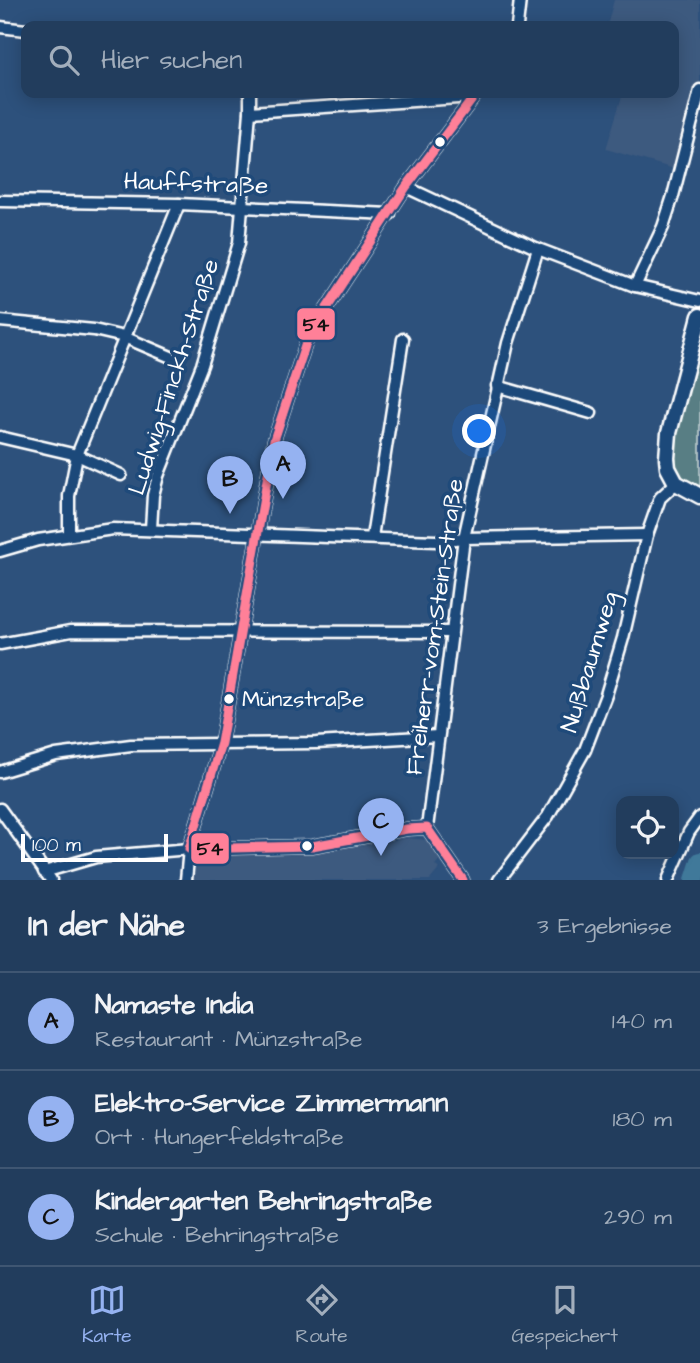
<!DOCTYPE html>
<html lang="de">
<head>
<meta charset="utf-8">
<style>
  :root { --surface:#223d5d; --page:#2a4463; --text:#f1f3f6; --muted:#a2aebc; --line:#3f5672; --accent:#95b2f1 }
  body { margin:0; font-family:"Architects Daughter",sans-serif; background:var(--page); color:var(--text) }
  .controls { position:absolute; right:21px; bottom:21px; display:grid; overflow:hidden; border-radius:14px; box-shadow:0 4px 18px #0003 }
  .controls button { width:63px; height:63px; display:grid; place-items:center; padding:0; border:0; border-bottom:2px solid var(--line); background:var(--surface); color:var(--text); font:35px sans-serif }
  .scale { position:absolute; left:21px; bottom:18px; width:147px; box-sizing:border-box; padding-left:7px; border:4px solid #fff; border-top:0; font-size:19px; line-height:24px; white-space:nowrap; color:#fff; -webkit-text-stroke:5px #1f4a7a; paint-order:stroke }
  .you { position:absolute; left:480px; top:432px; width:24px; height:24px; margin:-18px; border:5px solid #fff; border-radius:50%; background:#1a73e8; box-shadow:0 0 0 10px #1a73e833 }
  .badge { display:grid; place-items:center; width:46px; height:46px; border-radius:50%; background:var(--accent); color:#111; font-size:23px; font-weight:700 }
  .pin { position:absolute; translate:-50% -58px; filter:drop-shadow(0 2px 4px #0008) }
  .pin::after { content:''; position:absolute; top:37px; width:24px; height:21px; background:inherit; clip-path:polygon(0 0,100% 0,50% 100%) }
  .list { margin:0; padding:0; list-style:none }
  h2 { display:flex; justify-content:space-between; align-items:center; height:91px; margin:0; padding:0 28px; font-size:30px }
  h2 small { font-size:23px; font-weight:400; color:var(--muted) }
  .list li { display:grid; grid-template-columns:46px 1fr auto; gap:21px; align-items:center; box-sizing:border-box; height:98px; padding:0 28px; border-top:2px solid var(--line) }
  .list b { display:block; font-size:26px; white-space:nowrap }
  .list p { margin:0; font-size:23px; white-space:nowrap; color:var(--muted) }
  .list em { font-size:23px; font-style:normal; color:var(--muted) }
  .icon { flex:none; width:38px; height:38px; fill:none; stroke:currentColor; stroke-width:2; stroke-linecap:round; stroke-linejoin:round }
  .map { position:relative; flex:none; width:700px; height:880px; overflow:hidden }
  .search { position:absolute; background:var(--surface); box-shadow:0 4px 18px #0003; left:21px; right:21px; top:21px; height:77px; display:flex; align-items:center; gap:18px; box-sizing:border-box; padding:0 24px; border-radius:14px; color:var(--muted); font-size:26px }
  .sheet { height:385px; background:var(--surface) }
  nav { display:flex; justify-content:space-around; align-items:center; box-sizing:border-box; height:98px; border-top:2px solid var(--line); background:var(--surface); font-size:19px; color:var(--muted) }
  nav a { display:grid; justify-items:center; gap:4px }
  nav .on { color:var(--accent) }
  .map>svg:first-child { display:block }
  .built { fill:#3e5a7f }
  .green { fill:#597e84; stroke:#acbec2; stroke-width:2 }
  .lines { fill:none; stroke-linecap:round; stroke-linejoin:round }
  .river { stroke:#40799a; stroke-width:18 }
  .street-casing { stroke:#fff; stroke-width:15 }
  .secondary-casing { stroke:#fff; stroke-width:19 }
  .street { stroke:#1f4a7a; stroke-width:10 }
  .secondary { stroke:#1f4a7a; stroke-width:14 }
  .bus-1-casing { stroke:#1f4a7a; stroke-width:14 }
  .bus-1 { stroke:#ff8098; stroke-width:9 }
  .bus-dot { fill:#fff; stroke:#1f4a7a; stroke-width:2.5 }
  .labels { text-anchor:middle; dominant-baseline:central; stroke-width:7; stroke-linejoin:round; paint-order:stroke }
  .bus-label { font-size:22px; fill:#fff; stroke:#1f4a7a; text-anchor:start }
  .street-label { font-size:24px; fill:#fff; stroke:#1f4a7a }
  .line-badge { stroke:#1f4a7a; stroke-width:2.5 }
  .pale-badge-label { font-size:19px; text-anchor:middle; font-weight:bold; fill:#111 }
</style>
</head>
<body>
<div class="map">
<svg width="700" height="880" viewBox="0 0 700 880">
  <rect width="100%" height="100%" fill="#2d517c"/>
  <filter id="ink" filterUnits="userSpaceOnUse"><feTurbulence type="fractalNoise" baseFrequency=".0143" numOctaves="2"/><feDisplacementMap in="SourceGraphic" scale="14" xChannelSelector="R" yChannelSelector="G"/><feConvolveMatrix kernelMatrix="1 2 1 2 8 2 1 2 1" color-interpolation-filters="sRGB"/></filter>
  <g filter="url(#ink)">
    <g class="built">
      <path d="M614,0H700V84L691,111L678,170L606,149L623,93H674V26H607Z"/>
      <path d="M408,838L426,840L440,859L435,865L439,869L430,880H192L196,863L208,856L306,854Z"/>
    </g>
    <path class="green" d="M700,316V496L676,483L667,458Z"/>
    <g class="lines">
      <path class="river" d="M694,880L700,861"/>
      <g class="street-casing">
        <g id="street">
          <path d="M517,26L520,0"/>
          <path d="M0,27L26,30"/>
          <path d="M250,112L473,97"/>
          <path d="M406,187L538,249L635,286L700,301"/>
          <path d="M0,201L179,204L390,214"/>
          <path d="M635,286L663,227L673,196L700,90"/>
          <path d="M0,321L94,330L124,337L171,357"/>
          <path d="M497,386L591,413"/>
          <path d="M0,437L77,455L121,475"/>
          <path d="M151,529L153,495L158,476L202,365L239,243L250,112V93"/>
          <path d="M69,535V496L77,455L179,204"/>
          <path d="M372,537L403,339"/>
          <path d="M0,551L38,540L113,529L436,541L464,538L647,535"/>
          <path d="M0,644L71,631L451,632"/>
          <path d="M0,772L56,755L131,745L316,743L438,736"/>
          <path d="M0,809L51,880"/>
          <path d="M44,872L96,857L189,849L312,846L407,829L427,828"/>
          <path d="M186,880L189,849L221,743L274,440L308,337L406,187L477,93"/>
          <path d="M463,880L427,828L464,538L508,343L538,249"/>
          <path d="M499,880L548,816L585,750L606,695L623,638L647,535L660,498L676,483"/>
          <path d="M668,880L689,832L700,817"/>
        </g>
      </g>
      <g class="secondary-casing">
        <path id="secondary" d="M700,316L669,433L667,458L668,468L676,483L700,496"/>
      </g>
      <use href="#street" class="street"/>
      <use href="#secondary" class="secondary"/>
      <g class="bus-1-casing">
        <path id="bus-1" d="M463,880L427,828L407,829L312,846L189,849L221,743L274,440L308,337L406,187L477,93"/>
      </g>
      <use href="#bus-1" class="bus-1"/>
    </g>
  </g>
  <g class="bus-dot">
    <circle cx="440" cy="142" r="6"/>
    <circle cx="229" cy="699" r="6"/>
    <circle cx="307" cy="846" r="6"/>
  </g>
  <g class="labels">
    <g class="bus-label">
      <text x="242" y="699">Münzstraße</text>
    </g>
    <g class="street-label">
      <text transform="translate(196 184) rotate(2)">Hauffstraße</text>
      <text transform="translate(174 377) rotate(-72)">Ludwig-Finckh-Straße</text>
      <text transform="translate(435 627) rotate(-82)">Freiherr-vom-Stein-Straße</text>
      <text transform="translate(590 662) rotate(-73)">Nußbaumweg</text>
    </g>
  </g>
  <g class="line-badge">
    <rect x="296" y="307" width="40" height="34" rx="7" fill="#ff8098"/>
    <rect x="190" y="832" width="40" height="33" rx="7" fill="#ff8098"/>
  </g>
  <g class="pale-badge-label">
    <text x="316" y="331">54</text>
    <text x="210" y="855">54</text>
  </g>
</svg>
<div class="controls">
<button><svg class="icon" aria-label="locate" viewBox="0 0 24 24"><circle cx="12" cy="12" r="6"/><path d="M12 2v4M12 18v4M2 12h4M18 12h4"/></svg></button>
</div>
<div class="scale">100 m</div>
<div class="you"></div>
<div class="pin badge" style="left:283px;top:499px">A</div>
<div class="pin badge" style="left:230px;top:514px">B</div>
<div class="pin badge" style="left:381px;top:856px">C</div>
<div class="search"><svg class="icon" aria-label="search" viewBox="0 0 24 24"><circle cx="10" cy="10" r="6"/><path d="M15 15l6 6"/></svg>Hier suchen</div>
</div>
<section class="sheet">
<h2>In der Nähe<small>3 Ergebnisse</small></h2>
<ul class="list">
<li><span class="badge">A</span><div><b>Namaste India</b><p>Restaurant · Münzstraße</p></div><em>140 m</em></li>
<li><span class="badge">B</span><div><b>Elektro-Service Zimmermann</b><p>Ort · Hungerfeldstraße</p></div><em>180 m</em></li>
<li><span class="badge">C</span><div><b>Kindergarten Behringstraße</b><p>Schule · Behringstraße</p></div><em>290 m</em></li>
</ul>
</section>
<nav>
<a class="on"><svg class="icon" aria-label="map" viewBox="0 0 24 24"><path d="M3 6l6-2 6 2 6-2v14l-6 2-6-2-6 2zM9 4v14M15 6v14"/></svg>Karte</a>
<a><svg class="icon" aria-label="directions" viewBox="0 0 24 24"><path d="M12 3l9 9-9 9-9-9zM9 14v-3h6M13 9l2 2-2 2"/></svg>Route</a>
<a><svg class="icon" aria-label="saved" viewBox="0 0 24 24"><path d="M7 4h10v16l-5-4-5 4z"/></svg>Gespeichert</a>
</nav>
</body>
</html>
